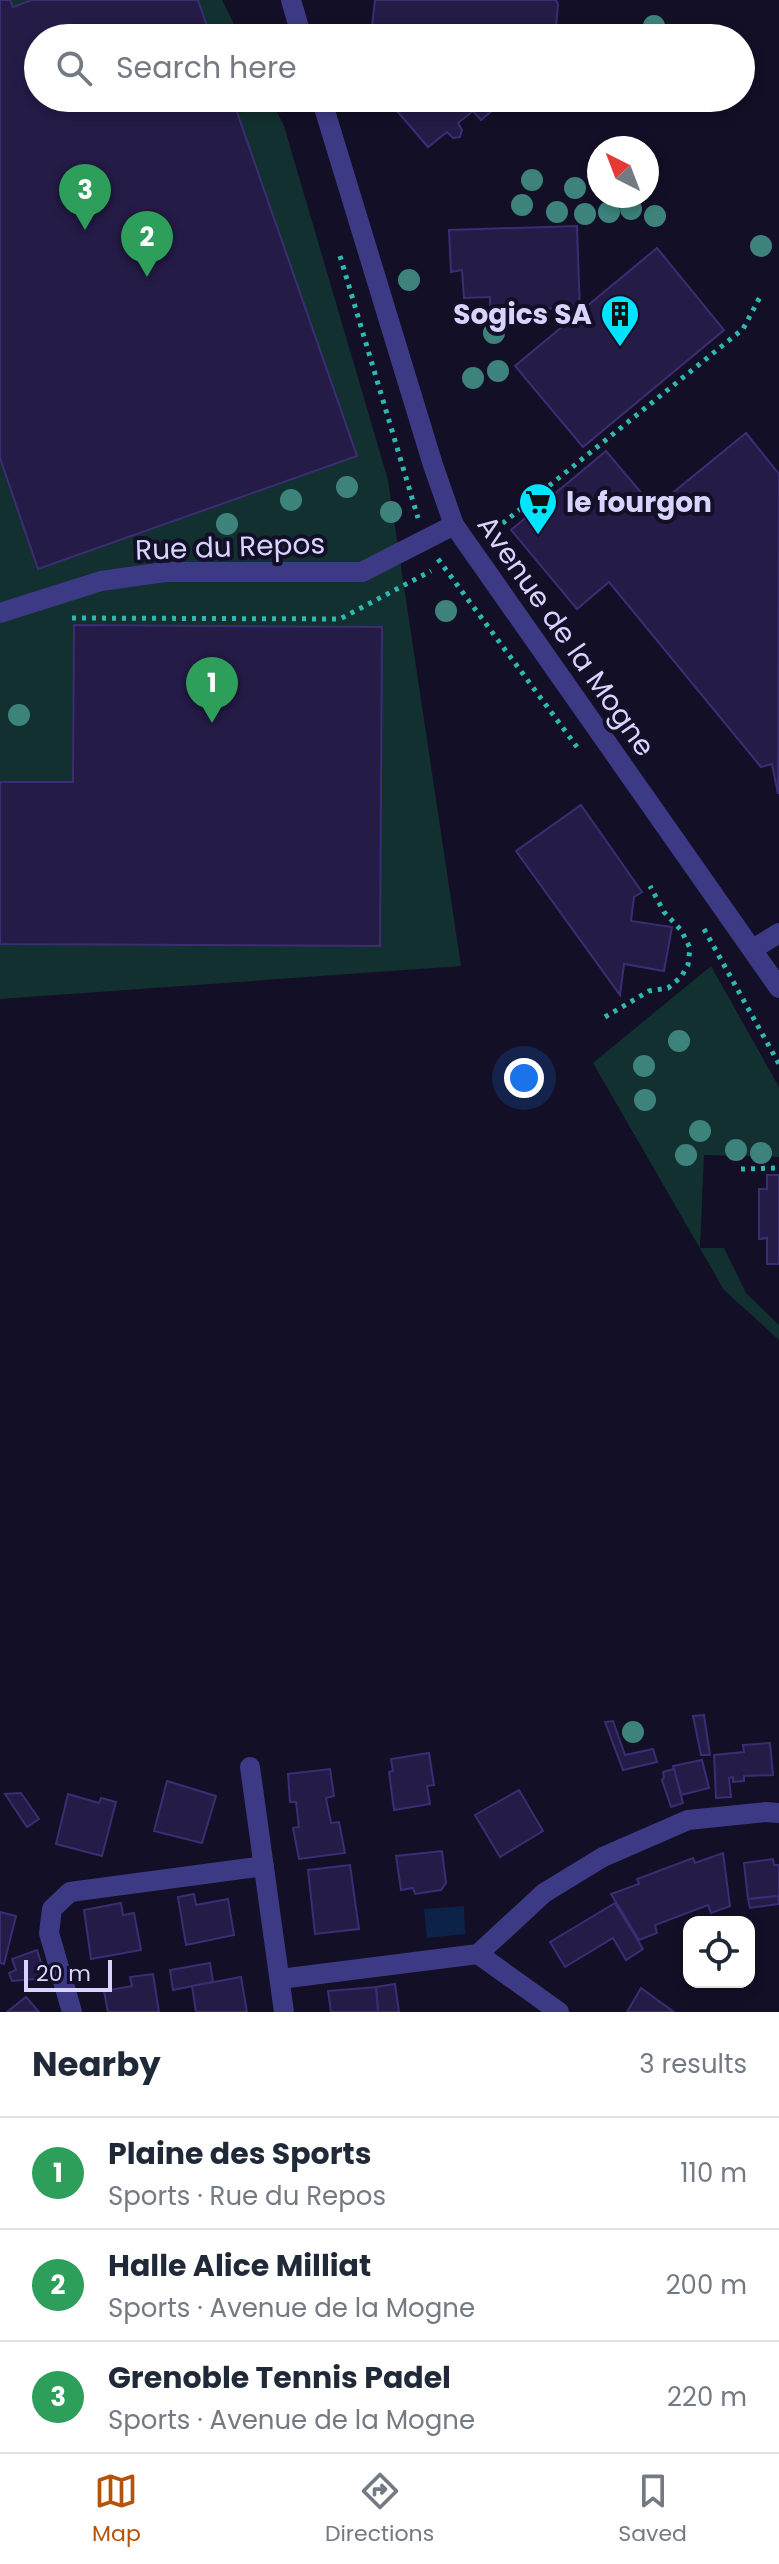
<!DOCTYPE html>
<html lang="en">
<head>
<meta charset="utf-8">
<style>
  :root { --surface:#fff; --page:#f6f6f7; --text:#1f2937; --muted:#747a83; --line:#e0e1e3; --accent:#b45309 }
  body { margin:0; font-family:Poppins,sans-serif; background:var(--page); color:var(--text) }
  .controls { position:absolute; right:24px; bottom:24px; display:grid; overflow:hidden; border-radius:16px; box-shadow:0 4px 12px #0003 }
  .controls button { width:72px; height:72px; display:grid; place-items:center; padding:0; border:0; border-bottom:2px solid var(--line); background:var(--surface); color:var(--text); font:40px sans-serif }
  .compass { position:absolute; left:587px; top:136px; width:72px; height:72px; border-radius:50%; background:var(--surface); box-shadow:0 4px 12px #0003; rotate:318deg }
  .scale { position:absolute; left:24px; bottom:20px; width:88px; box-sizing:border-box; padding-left:8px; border:4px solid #d9d4ff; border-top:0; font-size:22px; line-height:28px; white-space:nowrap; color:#d9d4ff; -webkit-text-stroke:6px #130f26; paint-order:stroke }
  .you { position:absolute; left:524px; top:1078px; width:28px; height:28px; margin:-20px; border:6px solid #fff; border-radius:50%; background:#1a73e8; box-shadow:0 0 0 12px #1a73e833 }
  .badge { display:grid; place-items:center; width:52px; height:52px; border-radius:50%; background:var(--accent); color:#fff; font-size:26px; font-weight:700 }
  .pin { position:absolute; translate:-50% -66px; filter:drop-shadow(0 2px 4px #0008) }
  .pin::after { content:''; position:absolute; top:42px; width:28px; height:24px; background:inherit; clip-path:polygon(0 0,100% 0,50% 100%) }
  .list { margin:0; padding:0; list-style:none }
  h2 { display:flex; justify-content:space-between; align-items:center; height:104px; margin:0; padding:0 32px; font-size:34px }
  h2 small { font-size:26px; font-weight:400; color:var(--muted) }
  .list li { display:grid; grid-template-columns:52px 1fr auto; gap:24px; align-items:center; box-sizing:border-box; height:112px; padding:0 32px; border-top:2px solid var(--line) }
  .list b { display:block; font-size:30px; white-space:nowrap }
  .list p { margin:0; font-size:26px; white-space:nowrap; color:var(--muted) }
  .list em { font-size:26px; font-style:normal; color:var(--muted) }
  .icon { flex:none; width:44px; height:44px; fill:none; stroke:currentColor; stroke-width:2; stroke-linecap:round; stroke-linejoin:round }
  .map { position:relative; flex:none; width:779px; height:2012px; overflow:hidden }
  .search { position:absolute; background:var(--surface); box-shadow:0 4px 12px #0003; left:24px; right:24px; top:24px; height:88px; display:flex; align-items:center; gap:20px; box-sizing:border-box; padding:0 28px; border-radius:44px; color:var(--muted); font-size:30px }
  .sheet { height:440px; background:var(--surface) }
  nav { display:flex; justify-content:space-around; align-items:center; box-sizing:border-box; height:112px; border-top:2px solid var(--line); background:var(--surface); font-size:22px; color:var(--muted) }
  nav a { display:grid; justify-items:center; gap:4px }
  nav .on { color:var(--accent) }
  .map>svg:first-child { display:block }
  .green { fill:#12302f }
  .water { fill:#0c2248 }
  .building { fill:#241b47; stroke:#3b2d73; stroke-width:2 }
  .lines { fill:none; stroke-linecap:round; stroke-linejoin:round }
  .path { stroke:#2fb8b0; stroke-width:5; stroke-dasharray:4 6; stroke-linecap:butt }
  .minor { stroke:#3d3a85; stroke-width:20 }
  .tertiary { stroke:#3d3a85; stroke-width:20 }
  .tree { fill:#3d827b }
  .labels { text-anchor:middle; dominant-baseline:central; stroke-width:8; stroke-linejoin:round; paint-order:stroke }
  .poi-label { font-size:28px; font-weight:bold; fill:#d9d4ff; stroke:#130f26; text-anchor:end }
  .street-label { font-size:28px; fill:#d9d4ff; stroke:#130f26 }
</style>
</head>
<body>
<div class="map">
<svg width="779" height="2012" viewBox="0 0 779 2012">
  <rect width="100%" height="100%" fill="#130f26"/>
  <g class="green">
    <path d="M0,0H222L241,38H38V98H270L284,126L388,480L461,966L0,999Z"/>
    <path d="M711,966L779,1087V1157L704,1155L700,1248H724L746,1293L779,1325V1340L724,1290L593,1063Z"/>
  </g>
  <path class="water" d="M464,1906L465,1934L427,1938L424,1909Z"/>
  <g class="building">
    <path d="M0,0H10L13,7L32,0H198L211,38H38V98H232L357,456L38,569L0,458Z"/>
    <path d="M375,0H556L558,4L556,28L564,38H350L361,31H367V36H371Z"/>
    <path d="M391,98H507L481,120L473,111L458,123L462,130L460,137L453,138L447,132L428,147L390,103Z"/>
    <path d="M577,226L580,312L576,317L570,308L490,310V297L464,298L462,270L451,272L449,230Z"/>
    <path d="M657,248L724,330L583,447L515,366Z"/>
    <path d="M746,433L779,474L778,794L772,764L761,767L609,582L577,609L511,530L606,451L654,508Z"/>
    <path d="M74,625L382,627L380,946L0,944V782H73Z"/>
    <path d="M581,805L642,892L634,897L631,921L672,927L664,971L624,964L620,995L516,851Z"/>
    <path d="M767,1175H779V1264H767V1238L759,1239V1189H767Z"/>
    <path d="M704,1715L710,1755H701L693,1716Z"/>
    <path d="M613,1721L625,1755L653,1749L657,1762L623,1770L605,1722Z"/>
    <path d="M770,1743L773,1775L744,1776V1781L733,1782V1777L729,1778L731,1797L716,1798L714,1755L744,1752L743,1745Z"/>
    <path d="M429,1753L434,1785L427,1786L430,1804L394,1810L389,1772L393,1771L391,1759Z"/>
    <path d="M702,1760L709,1788L681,1795L673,1766Z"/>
    <path d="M330,1769L334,1796L326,1798L331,1823L339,1822L345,1853L299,1859L293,1828L299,1827L296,1802H290L288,1774Z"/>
    <path d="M674,1769L683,1803L671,1807L662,1780L664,1778L663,1772Z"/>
    <path d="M167,1781L216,1796L202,1843L154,1831Z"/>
    <path d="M519,1790L543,1831L500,1857L475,1815Z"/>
    <path d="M21,1793L39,1819L27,1827L5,1794Z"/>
    <path d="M68,1794L99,1803L101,1798L116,1802L102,1856L56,1844Z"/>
    <path d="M442,1851L446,1883L441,1890L415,1894L413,1888L401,1890L396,1856Z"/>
    <path d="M723,1853L730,1906L711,1913L708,1905L655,1925L657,1933L639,1940L611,1894L639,1884L637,1879L693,1858L695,1863Z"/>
    <path d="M773,1859L774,1865H779V1904L778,1896L748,1899L744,1863Z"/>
    <path d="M350,1865L359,1929L315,1934L308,1870Z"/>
    <path d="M194,1894L196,1905L228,1899L234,1935L186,1945L178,1897Z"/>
    <path d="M778,1896L779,1904L750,1908L748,1899Z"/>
    <path d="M121,1903L123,1915L134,1913L141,1950L91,1959L84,1910Z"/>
    <path d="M615,1903L643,1949L626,1960L613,1938L565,1967L550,1942Z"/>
    <path d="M0,1912L16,1916L4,1964L0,1963Z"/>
    <path d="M37,1950L46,1978L12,1981L9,1973L16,1970L12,1959Z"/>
    <path d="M210,1963L213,1982L173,1990L170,1970Z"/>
    <path d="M153,1974L159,2012H108L104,1991L132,1986L130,1977Z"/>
    <path d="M241,1977L247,2012H196L192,1986Z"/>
    <path d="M395,1984L399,2012H378L376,1987Z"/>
    <path d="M376,1987L378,2012H331L328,1991Z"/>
    <path d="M641,1988L674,2012H627Z"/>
    <path d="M26,1997L39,2012H7Z"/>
  </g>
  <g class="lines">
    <g class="path">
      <path d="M340,256L418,518"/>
      <path d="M487,536L743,329L761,295"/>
      <path d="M438,559L577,747"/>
      <path d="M72,618L340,619L431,571"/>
      <path d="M704,929L779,1064"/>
      <path d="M605,1017L649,991L668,988L681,977L688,965L690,948L681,930L664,912L650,886"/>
      <path d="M741,1169L779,1168"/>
    </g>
    <g class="minor">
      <path d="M0,613L101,581L165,572H362L454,525"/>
      <path d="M753,949L779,933"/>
      <path d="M250,1767L284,2012"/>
      <path d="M478,1954L559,2012"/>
      <path d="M280,1979L478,1954L544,1893L603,1857L688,1820L766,1812L779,1813"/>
      <path d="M72,2012L49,1933L52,1909L70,1892L264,1866"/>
    </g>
    <g class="tertiary">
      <path d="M291,0L302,38"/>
      <path d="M321,98L433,465L454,525L779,988"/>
    </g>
  </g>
  <g class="tree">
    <circle cx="654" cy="26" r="11"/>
    <circle cx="532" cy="180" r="11"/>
    <circle cx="575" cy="188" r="11"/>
    <circle cx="522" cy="205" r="11"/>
    <circle cx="631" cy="209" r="11"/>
    <circle cx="557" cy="212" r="11"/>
    <circle cx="609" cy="212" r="11"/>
    <circle cx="585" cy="214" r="11"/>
    <circle cx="655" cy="216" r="11"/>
    <circle cx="761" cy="246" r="11"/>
    <circle cx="409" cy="280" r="11"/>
    <circle cx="494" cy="333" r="11"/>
    <circle cx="498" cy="371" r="11"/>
    <circle cx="473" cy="378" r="11"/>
    <circle cx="347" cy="487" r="11"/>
    <circle cx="291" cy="500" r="11"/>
    <circle cx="391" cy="512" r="11"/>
    <circle cx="227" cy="524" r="11"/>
    <circle cx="446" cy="611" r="11"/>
    <circle cx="19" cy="715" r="11"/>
    <circle cx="679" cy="1041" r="11"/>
    <circle cx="644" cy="1066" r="11"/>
    <circle cx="645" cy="1100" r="11"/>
    <circle cx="700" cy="1131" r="11"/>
    <circle cx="736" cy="1150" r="11"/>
    <circle cx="761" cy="1153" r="11"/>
    <circle cx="686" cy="1155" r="11"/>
    <circle cx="633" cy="1732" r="11"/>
  </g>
  <defs>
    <g id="building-pin" transform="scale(2)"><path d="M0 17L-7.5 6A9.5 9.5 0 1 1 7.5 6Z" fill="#00e5ff" stroke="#130f26"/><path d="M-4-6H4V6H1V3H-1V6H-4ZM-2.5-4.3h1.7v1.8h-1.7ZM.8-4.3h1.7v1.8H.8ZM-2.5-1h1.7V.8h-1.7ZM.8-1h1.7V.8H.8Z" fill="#111"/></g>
    <g id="supermarket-pin" transform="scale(2)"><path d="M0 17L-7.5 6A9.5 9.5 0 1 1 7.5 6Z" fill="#00e5ff" stroke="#130f26"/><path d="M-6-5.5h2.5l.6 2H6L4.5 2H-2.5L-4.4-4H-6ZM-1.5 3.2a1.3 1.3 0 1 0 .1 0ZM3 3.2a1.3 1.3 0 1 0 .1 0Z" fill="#111"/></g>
  </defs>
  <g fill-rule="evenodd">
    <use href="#building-pin" x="620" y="314"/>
    <use href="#supermarket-pin" x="538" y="502"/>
  </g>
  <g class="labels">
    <g class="poi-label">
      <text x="592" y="314">Sogics SA</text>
      <text x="566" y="502" text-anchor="start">le fourgon</text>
    </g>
    <g class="street-label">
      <text transform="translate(230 547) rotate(-2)">Rue du Repos</text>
      <text transform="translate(566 636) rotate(55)">Avenue de la Mogne</text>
    </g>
  </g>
</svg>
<div class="controls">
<button><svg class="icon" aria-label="locate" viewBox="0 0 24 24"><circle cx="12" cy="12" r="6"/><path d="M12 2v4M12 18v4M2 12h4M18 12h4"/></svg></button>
</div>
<svg class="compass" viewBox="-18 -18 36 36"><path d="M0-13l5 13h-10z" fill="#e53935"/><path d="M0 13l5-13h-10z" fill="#747a83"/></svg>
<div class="scale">20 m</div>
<div class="you"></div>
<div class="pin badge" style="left:212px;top:723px;background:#2e9e5b">1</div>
<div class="pin badge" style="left:147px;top:277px;background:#2e9e5b">2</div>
<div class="pin badge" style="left:85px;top:230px;background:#2e9e5b">3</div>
<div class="search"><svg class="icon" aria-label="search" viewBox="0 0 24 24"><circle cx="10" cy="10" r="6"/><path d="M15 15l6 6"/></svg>Search here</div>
</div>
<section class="sheet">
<h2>Nearby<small>3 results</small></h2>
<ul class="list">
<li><span class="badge" style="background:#2e9e5b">1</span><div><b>Plaine des Sports</b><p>Sports · Rue du Repos</p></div><em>110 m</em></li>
<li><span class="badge" style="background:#2e9e5b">2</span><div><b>Halle Alice Milliat</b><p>Sports · Avenue de la Mogne</p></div><em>200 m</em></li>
<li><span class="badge" style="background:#2e9e5b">3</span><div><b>Grenoble Tennis Padel</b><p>Sports · Avenue de la Mogne</p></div><em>220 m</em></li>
</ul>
</section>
<nav>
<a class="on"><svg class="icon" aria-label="map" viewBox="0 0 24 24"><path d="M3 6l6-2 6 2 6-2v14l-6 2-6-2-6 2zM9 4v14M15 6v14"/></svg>Map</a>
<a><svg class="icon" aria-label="directions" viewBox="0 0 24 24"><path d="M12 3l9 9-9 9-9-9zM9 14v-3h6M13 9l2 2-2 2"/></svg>Directions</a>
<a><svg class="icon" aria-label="saved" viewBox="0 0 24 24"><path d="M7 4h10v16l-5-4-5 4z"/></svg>Saved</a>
</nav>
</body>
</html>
